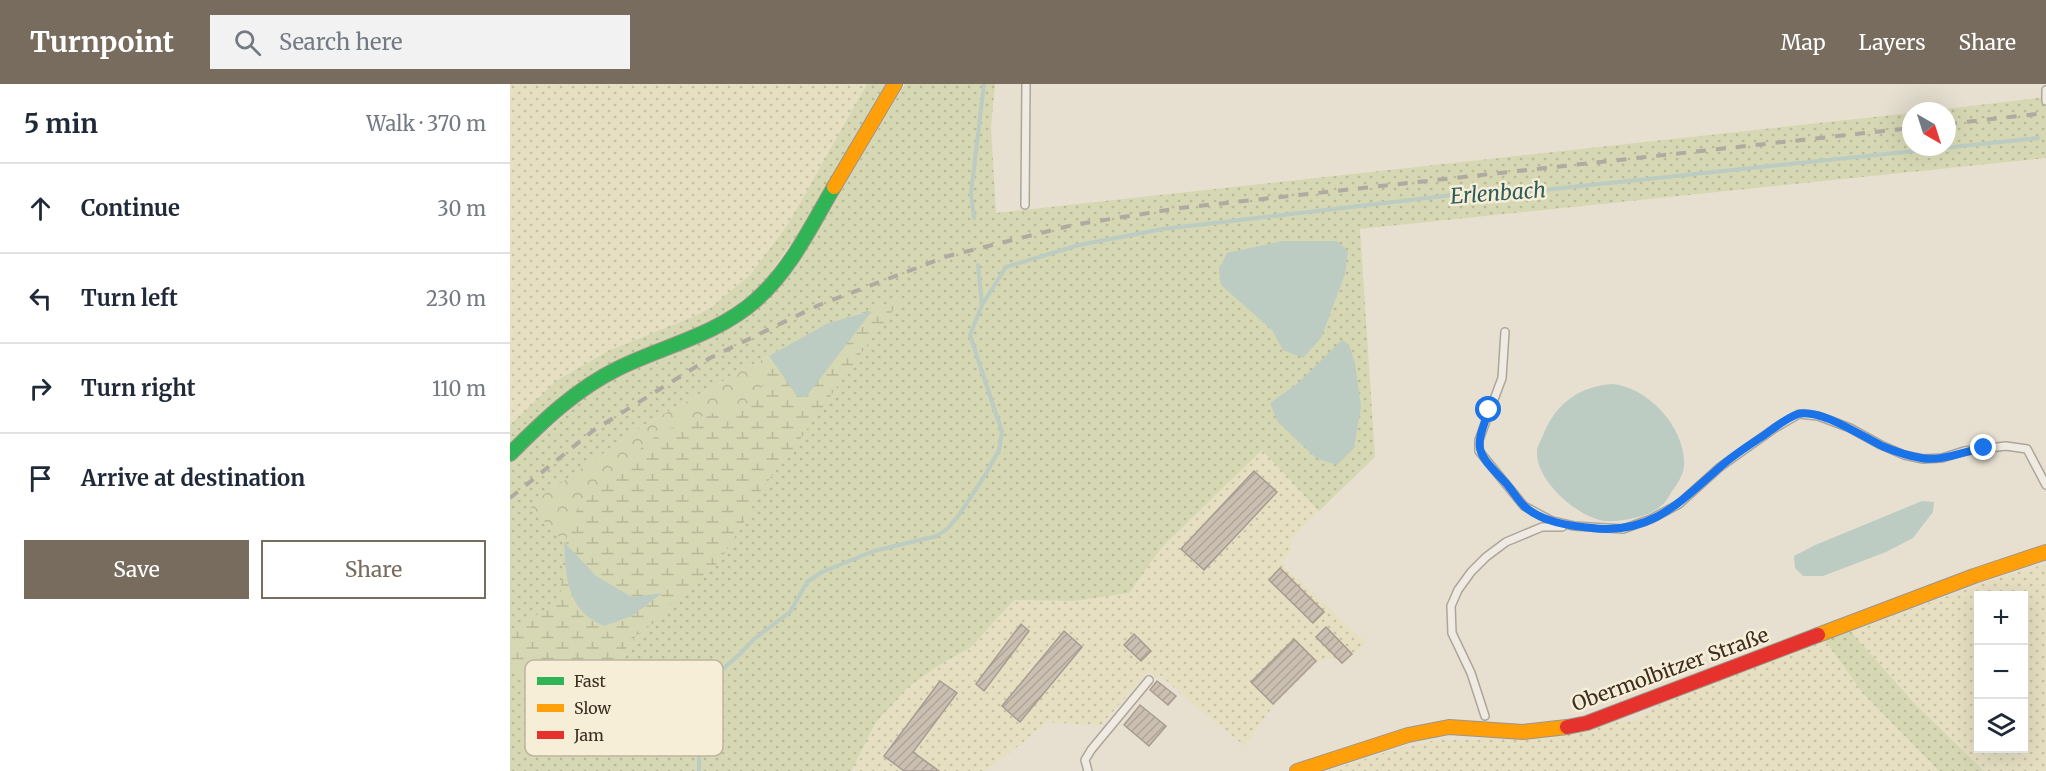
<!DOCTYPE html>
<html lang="en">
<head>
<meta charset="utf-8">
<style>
  :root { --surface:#fff; --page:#f2f2f3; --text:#1f2937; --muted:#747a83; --line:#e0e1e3; --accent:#786c5e }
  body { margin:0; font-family:Merriweather,serif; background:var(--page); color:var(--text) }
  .controls { position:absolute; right:18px; bottom:18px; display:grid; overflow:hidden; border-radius:0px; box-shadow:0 6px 24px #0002 }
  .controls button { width:54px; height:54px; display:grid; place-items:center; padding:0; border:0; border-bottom:2px solid var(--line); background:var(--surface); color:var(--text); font:30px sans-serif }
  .compass { position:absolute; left:1392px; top:18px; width:54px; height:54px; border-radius:50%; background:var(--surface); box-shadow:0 6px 24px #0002; rotate:141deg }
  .stop { position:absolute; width:18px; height:18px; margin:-14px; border:4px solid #1a73e8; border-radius:50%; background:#fff }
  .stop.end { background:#1a73e8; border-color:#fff; box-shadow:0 2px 6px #0008 }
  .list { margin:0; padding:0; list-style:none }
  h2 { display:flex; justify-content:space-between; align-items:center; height:78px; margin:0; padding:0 24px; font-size:26px }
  h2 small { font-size:20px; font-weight:400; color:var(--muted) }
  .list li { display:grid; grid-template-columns:39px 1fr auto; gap:18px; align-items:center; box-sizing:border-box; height:90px; padding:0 24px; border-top:2px solid var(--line) }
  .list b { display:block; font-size:22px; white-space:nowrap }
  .list em { font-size:20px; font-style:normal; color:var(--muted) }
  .actions { display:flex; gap:12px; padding:18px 24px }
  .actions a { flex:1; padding:14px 0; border:2px solid var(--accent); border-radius:0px; text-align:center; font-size:21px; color:var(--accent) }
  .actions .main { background:var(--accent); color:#fff }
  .icon { flex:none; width:33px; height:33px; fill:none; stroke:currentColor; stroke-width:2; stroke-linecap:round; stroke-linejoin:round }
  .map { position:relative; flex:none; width:1536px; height:687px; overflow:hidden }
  header { display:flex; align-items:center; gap:36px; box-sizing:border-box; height:84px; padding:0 30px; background:var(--accent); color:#fff }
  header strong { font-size:28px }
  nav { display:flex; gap:33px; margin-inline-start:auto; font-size:21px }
  .search { width:420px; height:54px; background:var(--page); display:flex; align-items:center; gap:15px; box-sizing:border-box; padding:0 21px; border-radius:0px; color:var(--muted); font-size:22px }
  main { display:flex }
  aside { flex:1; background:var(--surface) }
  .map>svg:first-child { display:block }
  .farmland { fill:url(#farmland-dots); fill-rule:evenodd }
  .grass { fill:url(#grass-dots); fill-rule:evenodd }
  .forest { fill:url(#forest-crowns) }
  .wetland { fill:url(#wetland-marsh) }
  .water { fill:#bcccc2 }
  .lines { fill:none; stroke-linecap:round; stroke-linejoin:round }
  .stream { stroke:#bcccc2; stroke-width:4 }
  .building { fill:url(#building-hatch); stroke:#a89c90; stroke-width:1.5 }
  .lane-casing { stroke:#ada599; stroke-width:10 }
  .fast-casing { stroke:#9c958a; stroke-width:16 }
  .slow-casing { stroke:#9c958a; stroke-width:16 }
  .jam-casing { stroke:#9c958a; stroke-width:16 }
  .lane { stroke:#efebe3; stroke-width:7 }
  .fast { stroke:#30b455; stroke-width:14 }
  .slow { stroke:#ff9f0a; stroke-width:14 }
  .jam { stroke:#e5322d; stroke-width:14 }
  .rail { stroke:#afaaa2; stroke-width:4; stroke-dasharray:10 10; stroke-linecap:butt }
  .route { stroke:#1a73e8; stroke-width:8 }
  .labels { text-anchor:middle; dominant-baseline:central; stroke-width:5; stroke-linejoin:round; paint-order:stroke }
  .street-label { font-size:20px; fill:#3d2e20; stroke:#f7eed8 }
  .water-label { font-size:21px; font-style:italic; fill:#2f5d5a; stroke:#f7eed8 }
  .key { fill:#f7eed8; stroke:#bfb4a1; stroke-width:1.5 }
  .key-label { font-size:16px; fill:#3d2e20 }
</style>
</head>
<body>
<header>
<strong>Turnpoint</strong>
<div class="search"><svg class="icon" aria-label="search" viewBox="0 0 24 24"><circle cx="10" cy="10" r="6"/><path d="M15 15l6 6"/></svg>Search here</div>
<nav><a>Map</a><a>Layers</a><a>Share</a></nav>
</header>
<main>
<aside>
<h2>5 min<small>Walk · 370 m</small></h2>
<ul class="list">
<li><svg class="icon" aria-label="ahead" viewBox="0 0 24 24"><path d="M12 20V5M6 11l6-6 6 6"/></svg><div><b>Continue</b></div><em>30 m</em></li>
<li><svg class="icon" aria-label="left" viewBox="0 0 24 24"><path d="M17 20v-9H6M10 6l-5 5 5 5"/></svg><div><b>Turn left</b></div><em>230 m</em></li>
<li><svg class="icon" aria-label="right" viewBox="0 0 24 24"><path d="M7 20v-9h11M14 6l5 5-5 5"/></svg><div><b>Turn right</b></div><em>110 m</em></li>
<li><svg class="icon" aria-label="arrive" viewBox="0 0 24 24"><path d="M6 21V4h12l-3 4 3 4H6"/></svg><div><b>Arrive at destination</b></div></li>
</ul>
<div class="actions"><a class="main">Save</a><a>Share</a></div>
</aside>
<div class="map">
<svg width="1536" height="687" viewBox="0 0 1536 687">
  <defs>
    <pattern id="farmland-dots" width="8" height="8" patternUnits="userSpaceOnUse" patternTransform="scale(1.5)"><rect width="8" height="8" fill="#e6dfc2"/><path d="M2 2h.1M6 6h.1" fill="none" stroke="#c6c0a6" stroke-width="1.8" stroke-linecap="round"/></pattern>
    <pattern id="grass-dots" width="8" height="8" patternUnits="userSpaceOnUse" patternTransform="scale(1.5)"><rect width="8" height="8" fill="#d6d7b3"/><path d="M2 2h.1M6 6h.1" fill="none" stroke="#b9b99a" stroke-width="1.8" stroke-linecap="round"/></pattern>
    <pattern id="forest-crowns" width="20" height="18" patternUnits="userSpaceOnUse" patternTransform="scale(1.5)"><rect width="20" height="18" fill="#d6d7b3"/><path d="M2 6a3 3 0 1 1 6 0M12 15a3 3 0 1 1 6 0" fill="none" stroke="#b9b99a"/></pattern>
    <pattern id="wetland-marsh" width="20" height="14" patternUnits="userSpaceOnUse" patternTransform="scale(1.5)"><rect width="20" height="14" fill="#d6d7b3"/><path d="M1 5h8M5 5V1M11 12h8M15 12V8" fill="none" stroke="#b9b99a"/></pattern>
    <pattern id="building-hatch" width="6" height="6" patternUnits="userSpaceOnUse" patternTransform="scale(1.5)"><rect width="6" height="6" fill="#cbbfb2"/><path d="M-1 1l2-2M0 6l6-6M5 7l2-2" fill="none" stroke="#afa499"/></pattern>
  </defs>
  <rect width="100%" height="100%" fill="#e7e0d1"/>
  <g class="farmland">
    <path d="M0,0H357L277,142L240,191L202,223L185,232L98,267L46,297L0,341Z"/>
    <path d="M752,365L809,427L782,454L781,466L772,480L856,558L833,581L826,574L808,577L763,622L735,662L686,623L650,591L646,594L639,587L590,642L538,638L477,687H347L342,684L366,638L398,603L428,582L461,563L504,516L564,517L619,509L651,464Z"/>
    <path d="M1536,480V687H1474L1406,621L1340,547L1497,491ZM1468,512H1514V664H1468Z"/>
    <path d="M1315,556L1352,608L1429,687H818L886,665L926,656L1012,655L1100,639L1126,636L1159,614Z"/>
  </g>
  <g class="grass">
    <path d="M357,0H378L317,109L252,201L211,233L137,265L0,361V341L46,297L98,267L185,232L202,223L240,191L277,142Z"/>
    <path d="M395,0H485L481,43L486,129L1401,29V63H1437V27H1418L1536,13V74L850,145L865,373L809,427L752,366L651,464L619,509L564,517L504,516L461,563L428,582L398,603L366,638L341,687H0V379L86,303L219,244L301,158ZM361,227L20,421L134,341L318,239Z"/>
    <path d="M1340,547L1406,621L1474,687H1429L1352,608L1315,556Z"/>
  </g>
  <path class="forest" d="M259,272L287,312L86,492L19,421L134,341Z"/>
  <path class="wetland" d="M390,217L341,283L288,358L251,406L236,435L211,475L185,503L161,518L144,539L127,551L70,621L14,594L0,577V550L13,539L50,517C54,471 52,423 96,395C102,391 111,390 118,387C121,382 123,375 126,370C152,337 207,330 244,317L264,280L259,272L318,239Z"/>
  <g class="water">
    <path d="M773,157H827L838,167L835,190L811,254L793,274L773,266L762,246L711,201L709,185L717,169Z"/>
    <path d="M362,227L296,313L287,312L259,272L318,239Z"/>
    <path d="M832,256L839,261L845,279L851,323L844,364L827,381L806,374L768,338L760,319L787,300Z"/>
    <path d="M1103,300C1139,304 1177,345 1174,383C1173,391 1167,401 1162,407C1159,412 1156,418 1151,422C1140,433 1111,438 1095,437C1068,434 1025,396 1027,367C1027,363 1030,358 1032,354C1044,321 1068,302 1103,300Z"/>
    <path d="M1412,417L1424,418L1423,428L1403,454L1376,468L1313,492H1293L1285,484L1284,472L1303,462Z"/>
    <path d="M54,458L86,492L122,513L152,509L122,532L94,542C57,526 56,495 54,458Z"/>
  </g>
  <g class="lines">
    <g class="stream">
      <path d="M464,134L461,109L474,0"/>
      <path d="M472,221L496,183L569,161L653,145L951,110L985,111L1528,54"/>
      <path d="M189,687V669L198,614L204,595L209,588L229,571L244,555L280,528L297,498L312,488L364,467L427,452L438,444L449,431L477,388L489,366L492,348L460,251L472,221L468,181"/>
    </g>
  </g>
  <g class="building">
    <path d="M744,387L767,408L694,486L671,465Z"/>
    <path d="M770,484L814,528L803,539L759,496Z"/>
    <path d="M511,540L519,547L474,607L466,600Z"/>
    <path d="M816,543L842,570L832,579L806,553Z"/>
    <path d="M554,547L572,563L510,638L492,622Z"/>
    <path d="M624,550L641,567L631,577L614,561Z"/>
    <path d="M784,555L806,577L763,620L741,598Z"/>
    <path d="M430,597L447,609L403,668L429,687H394L374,672Z"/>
    <path d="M647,597L666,612L658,621L640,606Z"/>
    <path d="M630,621L656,642L639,662L614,641Z"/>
  </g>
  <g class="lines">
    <g class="lane-casing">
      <g id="lane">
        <path d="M1536,6V17"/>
        <path d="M515,121L516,0"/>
        <path d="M995,248L992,294L969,356V367L1014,422L1042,437L1064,442L1113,445L1141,435L1169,420L1210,383L1265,344L1289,330L1308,332L1340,344L1371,361L1394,371L1413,375L1432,374L1454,367L1496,362L1517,365L1536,401"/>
        <path d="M975,632L961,589L942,549L941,522L948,506L961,488L976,473L996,458L1032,443H1052"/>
        <path d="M578,687L575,676L581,666L639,596"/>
      </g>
    </g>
    <g class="fast-casing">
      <path id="fast" d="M0,370C32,338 66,305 107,285C153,262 207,251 246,216C281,185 301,142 324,103"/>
    </g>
    <g class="slow-casing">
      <g id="slow">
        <path d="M324,103L385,0"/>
        <path d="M1308,551L1464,492L1536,468"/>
        <path d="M787,687L898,651L939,643L1013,648L1057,643"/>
      </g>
    </g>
    <g class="jam-casing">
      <path id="jam" d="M1057,643L1077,639L1308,551"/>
    </g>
    <use href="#lane" class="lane"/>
    <use href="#fast" class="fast"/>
    <use href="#slow" class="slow"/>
    <use href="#jam" class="jam"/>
    <g class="rail">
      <path d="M1437,40L1536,29"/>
      <path d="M0,414L84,346L200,274L309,221L438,172L563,141L670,124L1401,44"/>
    </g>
  </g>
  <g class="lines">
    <path class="route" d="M979,326C965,365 964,366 994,397C1001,404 1007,415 1014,422C1032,438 1059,442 1082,444C1140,451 1169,419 1209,384C1222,372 1238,362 1253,352C1263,345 1276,334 1288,330C1310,324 1353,353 1372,362C1384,367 1398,372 1411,374C1431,378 1454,367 1474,364"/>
  </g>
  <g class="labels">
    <g class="street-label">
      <text transform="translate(1160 585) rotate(-20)">Obermolbitzer Straße</text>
    </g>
    <g class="water-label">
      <text transform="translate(988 109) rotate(-4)">Erlenbach</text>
    </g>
  </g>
  <rect x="15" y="576" width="198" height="96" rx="9" class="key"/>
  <rect x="27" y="593" width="27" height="8" fill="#30b455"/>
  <rect x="27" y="620" width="27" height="8" fill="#ff9f0a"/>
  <rect x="27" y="647" width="27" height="8" fill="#e5322d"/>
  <g class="key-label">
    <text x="64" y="603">Fast</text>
    <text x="64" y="630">Slow</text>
    <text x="64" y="657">Jam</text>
  </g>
</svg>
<div class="controls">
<button>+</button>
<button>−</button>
<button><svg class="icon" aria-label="layers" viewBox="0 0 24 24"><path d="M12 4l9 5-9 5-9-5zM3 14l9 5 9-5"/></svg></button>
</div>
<svg class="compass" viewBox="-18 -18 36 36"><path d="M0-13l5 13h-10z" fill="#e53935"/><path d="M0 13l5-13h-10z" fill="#747a83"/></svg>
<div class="stop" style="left:979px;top:326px"></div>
<div class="stop end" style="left:1474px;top:364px"></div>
</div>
</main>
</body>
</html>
